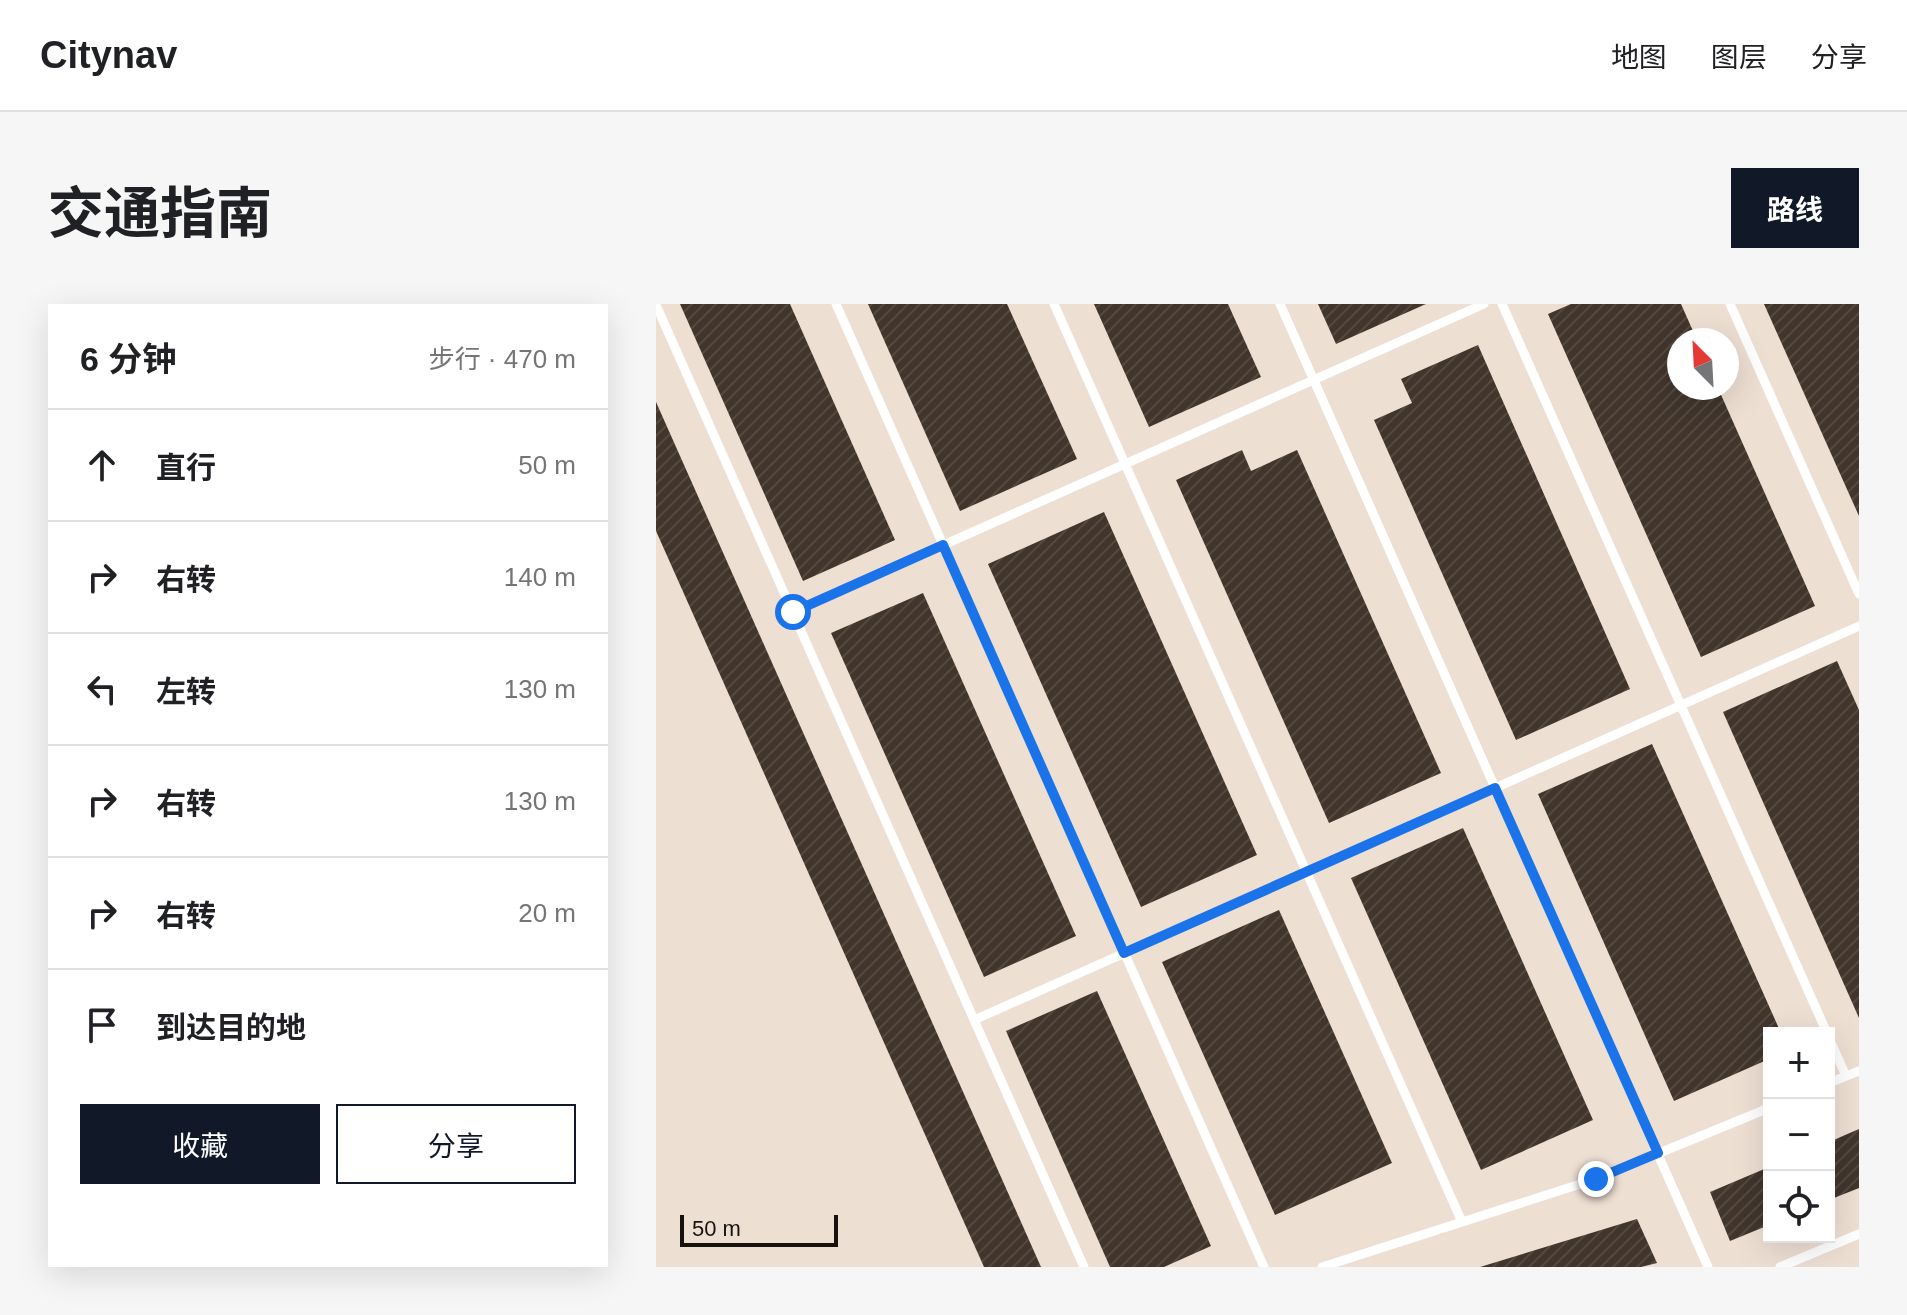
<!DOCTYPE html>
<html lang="zh">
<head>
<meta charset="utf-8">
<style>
  :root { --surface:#fff; --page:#f6f6f6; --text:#202124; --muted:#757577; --line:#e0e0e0; --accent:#111827 }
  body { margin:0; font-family:Arial,"Noto Sans SC",sans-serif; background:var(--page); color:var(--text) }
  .controls { position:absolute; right:24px; bottom:24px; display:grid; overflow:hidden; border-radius:0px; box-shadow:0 8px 32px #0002 }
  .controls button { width:72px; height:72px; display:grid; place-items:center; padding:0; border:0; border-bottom:2px solid var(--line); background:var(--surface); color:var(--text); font:40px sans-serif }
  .compass { position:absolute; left:1011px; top:24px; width:72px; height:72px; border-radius:50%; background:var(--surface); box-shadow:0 8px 32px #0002; rotate:336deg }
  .scale { position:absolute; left:24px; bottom:20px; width:158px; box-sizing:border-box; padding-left:8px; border:4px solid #17120e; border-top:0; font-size:22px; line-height:28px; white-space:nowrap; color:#17120e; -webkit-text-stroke:6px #eedfd3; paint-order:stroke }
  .stop { position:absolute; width:24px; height:24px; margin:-18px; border:6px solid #1a73e8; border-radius:50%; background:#fff }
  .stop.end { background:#1a73e8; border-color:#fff; box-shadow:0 2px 8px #0008 }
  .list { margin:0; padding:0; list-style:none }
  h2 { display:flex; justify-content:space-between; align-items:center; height:104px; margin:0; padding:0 32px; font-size:34px }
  h2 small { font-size:26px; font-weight:400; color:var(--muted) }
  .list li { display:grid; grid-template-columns:52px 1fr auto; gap:24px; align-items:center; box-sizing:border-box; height:112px; padding:0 32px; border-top:2px solid var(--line) }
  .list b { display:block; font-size:30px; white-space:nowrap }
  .list em { font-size:26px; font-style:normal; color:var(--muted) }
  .actions { display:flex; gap:16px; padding:24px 32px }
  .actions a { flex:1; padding:18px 0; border:2px solid var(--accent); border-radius:0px; text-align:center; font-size:28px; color:var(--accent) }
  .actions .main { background:var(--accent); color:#fff }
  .icon { flex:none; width:44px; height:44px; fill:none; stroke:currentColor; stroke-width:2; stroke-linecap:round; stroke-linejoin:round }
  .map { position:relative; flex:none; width:1203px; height:963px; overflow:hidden; border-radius:0px }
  header { display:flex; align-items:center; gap:48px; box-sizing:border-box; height:112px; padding:0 40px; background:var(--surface); border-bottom:2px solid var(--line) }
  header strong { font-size:38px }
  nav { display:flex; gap:44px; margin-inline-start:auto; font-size:28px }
  .intro { display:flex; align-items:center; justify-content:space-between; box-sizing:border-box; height:192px; padding:0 48px }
  h1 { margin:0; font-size:56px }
  .button { padding:20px 36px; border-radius:0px; background:var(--accent); color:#fff; font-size:28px; font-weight:700 }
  main { display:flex; gap:48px; padding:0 48px }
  aside { flex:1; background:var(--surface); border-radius:0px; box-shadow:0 8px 32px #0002 }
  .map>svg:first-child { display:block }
  .building { fill:url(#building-hatch) }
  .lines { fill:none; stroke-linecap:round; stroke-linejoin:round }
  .lane { stroke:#fff; stroke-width:9 }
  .route { stroke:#1a73e8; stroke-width:10 }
</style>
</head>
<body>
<header>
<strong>Citynav</strong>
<nav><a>地图</a><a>图层</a><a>分享</a></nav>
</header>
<div class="intro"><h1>交通指南</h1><a class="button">路线</a></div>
<main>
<aside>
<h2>6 分钟<small>步行 · 470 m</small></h2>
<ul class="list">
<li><svg class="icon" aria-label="ahead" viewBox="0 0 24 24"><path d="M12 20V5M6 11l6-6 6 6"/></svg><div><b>直行</b></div><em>50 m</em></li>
<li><svg class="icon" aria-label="right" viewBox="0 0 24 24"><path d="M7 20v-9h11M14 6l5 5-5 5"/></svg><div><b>右转</b></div><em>140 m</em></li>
<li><svg class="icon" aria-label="left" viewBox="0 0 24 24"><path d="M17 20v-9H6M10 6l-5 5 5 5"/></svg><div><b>左转</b></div><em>130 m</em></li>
<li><svg class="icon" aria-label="right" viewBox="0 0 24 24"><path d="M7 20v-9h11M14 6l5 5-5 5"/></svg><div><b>右转</b></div><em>130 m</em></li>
<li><svg class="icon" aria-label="right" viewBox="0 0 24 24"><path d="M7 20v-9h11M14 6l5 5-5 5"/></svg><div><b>右转</b></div><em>20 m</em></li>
<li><svg class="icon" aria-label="arrive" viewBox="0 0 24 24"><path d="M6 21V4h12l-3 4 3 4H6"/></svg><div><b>到达目的地</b></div></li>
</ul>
<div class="actions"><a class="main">收藏</a><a>分享</a></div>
</aside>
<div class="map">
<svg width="1203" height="963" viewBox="0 0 1203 963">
  <defs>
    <pattern id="building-hatch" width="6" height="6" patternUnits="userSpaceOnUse" patternTransform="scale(2)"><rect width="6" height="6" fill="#41352c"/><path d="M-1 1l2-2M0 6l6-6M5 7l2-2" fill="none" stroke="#534941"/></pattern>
  </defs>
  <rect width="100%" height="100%" fill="#eedfd3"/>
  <g class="building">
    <path d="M24,0H134L239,236L147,277Z"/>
    <path d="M212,0H351L421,155L304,207Z"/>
    <path d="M438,0H572L605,73L493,123Z"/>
    <path d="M662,0H770L680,40Z"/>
    <path d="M915,0H1025L1041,36H1023V84H1062L1159,302L1045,353L892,10Z"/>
    <path d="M1108,0H1203V212Z"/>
    <path d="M822,41L974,385L860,436L718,116L756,99L745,75Z"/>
    <path d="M0,98L385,963H328L0,227Z"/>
    <path d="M586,146L595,167L641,146L785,469L673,519L520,176Z"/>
    <path d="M448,208L601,551L485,603L332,260Z"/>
    <path d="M267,289L420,632L328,673L175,329Z"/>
    <path d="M1181,357L1203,406V714L1067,408Z"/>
    <path d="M996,440L1125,729H1113V755L1018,797L882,490Z"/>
    <path d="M807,524L937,816L825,866L695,574Z"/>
    <path d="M623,606L736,859L619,911L506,658Z"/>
    <path d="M441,687L555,942L508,963H454L350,727Z"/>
    <path d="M1203,825V884L1173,896V838Z"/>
    <path d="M1113,863V921L1074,937L1054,888Z"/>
    <path d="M981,915L1001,959L985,963H824Z"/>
  </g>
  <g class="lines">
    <g class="lane">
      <path d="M180,0L608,963"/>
      <path d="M398,0L806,918"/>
      <path d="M624,0L1052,963"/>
      <path d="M846,0L1171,729"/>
      <path d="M1074,0L1203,290"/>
      <path d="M0,1L428,963"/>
      <path d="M137,308L828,0"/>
      <path d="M318,716L1203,322"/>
      <path d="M1173,734L1190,772"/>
      <path d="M1173,779L1203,767"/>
      <path d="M666,963L940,875L1113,804"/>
      <path d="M1124,963L1203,930"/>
    </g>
  </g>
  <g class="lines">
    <path class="route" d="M137,308L287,241L468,649L839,484L1002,849L940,875"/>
  </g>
</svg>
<div class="controls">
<button>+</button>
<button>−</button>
<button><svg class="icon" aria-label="locate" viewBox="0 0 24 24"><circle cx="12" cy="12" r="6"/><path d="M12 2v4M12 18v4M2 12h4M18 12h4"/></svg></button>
</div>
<svg class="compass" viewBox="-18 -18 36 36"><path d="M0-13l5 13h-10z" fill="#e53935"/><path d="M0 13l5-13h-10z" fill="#757577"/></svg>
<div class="scale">50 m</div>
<div class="stop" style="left:137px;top:308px"></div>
<div class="stop end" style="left:940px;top:875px"></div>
</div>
</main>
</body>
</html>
